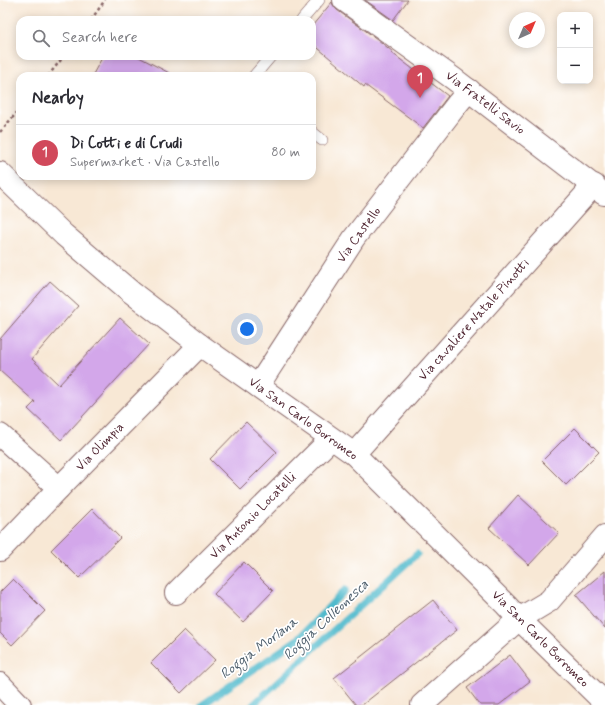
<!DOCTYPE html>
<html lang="en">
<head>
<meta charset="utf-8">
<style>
  :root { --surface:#fff; --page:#f2f2f3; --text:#2b2b33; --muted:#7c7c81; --line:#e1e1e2; --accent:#d1495b }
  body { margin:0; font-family:Mynerve,sans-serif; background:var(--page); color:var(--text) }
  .controls { position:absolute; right:12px; top:12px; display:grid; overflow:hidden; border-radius:8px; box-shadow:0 2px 10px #0003 }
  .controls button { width:36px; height:36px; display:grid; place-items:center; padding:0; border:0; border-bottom:1px solid var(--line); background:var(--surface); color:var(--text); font:20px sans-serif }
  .compass { position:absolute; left:509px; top:12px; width:36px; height:36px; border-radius:50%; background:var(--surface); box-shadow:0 2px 10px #0003; rotate:44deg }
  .you { position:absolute; left:247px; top:329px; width:14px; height:14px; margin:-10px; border:3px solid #fff; border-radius:50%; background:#1a73e8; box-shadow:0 0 0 6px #1a73e833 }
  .badge { display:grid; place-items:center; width:26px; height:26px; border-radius:50%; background:var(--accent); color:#fff; font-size:13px; font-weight:700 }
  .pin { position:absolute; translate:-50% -33px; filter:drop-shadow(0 1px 2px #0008) }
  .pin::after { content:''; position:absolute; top:21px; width:14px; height:12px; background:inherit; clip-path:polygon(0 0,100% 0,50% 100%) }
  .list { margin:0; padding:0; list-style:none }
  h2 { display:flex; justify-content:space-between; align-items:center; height:52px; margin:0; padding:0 16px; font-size:17px }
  h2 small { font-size:13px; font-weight:400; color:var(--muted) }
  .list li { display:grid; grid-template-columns:26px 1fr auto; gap:12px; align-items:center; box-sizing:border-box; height:56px; padding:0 16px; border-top:1px solid var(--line) }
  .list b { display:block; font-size:15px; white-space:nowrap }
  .list p { margin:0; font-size:13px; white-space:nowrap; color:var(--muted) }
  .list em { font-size:13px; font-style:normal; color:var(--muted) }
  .icon { flex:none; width:22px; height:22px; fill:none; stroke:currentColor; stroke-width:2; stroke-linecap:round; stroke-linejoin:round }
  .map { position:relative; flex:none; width:605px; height:705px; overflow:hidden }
  .search { position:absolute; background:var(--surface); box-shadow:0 2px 10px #0003; left:16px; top:16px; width:300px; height:44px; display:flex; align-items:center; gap:10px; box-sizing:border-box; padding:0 14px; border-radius:12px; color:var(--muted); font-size:15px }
  .panel { position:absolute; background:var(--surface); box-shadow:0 2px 10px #0003; left:16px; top:72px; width:300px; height:108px; border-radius:12px }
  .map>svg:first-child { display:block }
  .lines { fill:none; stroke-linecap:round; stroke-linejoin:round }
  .stream { stroke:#50bacc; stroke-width:7 }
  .building { fill:#d3a7ea }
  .lane-casing { stroke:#876566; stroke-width:12 }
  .street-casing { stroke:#876566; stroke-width:24 }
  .path { stroke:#876566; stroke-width:2.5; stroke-dasharray:3 3; stroke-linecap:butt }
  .lane { stroke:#fff; stroke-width:11 }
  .street { stroke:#fff; stroke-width:22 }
  .labels { text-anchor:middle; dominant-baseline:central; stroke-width:3.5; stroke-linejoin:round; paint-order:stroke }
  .street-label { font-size:13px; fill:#4a1f2b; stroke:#fff }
  .water-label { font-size:14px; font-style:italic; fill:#4c5d6b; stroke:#fff }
</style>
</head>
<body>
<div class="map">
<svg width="605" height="705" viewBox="0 0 605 705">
  <rect width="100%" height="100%" fill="#fff"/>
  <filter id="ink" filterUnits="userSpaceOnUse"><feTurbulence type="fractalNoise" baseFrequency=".025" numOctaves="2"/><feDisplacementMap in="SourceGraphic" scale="8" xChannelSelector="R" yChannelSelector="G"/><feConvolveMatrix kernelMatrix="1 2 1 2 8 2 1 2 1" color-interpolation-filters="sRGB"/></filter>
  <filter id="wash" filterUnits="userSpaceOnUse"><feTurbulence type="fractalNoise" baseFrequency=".012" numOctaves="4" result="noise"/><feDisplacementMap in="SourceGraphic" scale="16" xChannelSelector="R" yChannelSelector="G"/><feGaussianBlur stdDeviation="0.9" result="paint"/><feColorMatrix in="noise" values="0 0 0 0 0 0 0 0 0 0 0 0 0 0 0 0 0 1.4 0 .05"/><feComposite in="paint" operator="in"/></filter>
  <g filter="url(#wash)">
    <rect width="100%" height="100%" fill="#f8e8d5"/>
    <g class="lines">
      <g class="stream">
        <path d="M202,705L298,639L345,590"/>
        <path d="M253,705L326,637L417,554"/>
      </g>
    </g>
    <g id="blocks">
      <g class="building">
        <path d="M365,0H408L393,20Z"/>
        <path d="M332,2L333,5L337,10L377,39L393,52L392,53L448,96L423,128L365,85L364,87L312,43V26Z"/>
        <path d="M103,56H137L175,76H92Z"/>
        <path d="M50,281L78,306L32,359L59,385L120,318L149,344L61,440L28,409L35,402L0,371V339Z"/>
        <path d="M246,422L277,452L240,489L210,459Z"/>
        <path d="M575,428L599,452L566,485L542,461Z"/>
        <path d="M518,495L559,533L529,565L489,528Z"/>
        <path d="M92,509L120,538L79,578L51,550Z"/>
        <path d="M244,562L273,591L243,622L214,594Z"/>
        <path d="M605,571V629L576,595Z"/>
        <path d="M13,579L45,611L12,645L0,633V592Z"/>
        <path d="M433,600L457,630L362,705H356L334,678Z"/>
        <path d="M184,630L215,660L181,693L151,663Z"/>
        <path d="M510,655L530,681L499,705H480L467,688Z"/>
      </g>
    </g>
  </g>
  <g filter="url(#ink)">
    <use href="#blocks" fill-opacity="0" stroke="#876566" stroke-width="1"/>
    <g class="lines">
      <g class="lane-casing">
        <g id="lane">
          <path d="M302,20L319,0"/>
          <path d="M254,76L271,56"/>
          <path d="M312,132L322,140"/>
        </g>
      </g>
      <g class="street-casing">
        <g id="street">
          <path d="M344,0L454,79L604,194"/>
          <path d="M0,173L64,235L131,292L200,345L354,454L506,605L519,619L605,703"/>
          <path d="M258,386L354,238L458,103L469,90"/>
          <path d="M0,435L59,488"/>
          <path d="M354,454L594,185"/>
          <path d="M0,550L59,488L200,345"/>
          <path d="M176,593L331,439"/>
          <path d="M0,684L20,705"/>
          <path d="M422,705L519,619L549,601L605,536"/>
        </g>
      </g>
      <g class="path">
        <path d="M91,20L105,0"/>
        <path d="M48,76L64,56"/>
        <path d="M0,132L20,109"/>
      </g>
      <use href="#lane" class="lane"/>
      <use href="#street" class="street"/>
    </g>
  </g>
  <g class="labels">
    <g class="street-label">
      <text transform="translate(485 103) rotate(37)">Via Fratelli Savio</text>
      <text transform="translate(359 235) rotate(-54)">Via Castello</text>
      <text transform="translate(474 320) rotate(-48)">Via cavaliere Natale Pinotti</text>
      <text transform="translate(303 419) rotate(36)">Via San Carlo Borromeo</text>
      <text transform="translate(100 447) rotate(-45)">Via Olimpia</text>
      <text transform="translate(253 516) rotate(-45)">Via Antonio Locatelli</text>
      <text transform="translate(540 639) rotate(45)">Via San Carlo Borromeo</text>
    </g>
    <g class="water-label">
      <text transform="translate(326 620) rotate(-43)">Roggia Colleonesca</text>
      <text transform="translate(259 648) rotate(-37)">Roggia Morlana</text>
    </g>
  </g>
</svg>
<div class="controls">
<button>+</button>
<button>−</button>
</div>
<svg class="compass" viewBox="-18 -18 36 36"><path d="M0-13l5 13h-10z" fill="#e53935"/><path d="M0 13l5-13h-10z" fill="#7c7c81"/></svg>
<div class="you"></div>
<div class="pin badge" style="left:420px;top:98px">1</div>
<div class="search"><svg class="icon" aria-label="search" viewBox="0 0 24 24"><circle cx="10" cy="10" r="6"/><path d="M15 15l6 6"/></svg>Search here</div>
<section class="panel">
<h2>Nearby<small></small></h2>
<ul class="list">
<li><span class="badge">1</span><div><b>Di Cotti e di Crudi</b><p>Supermarket · Via Castello</p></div><em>80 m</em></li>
</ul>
</section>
</div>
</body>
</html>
